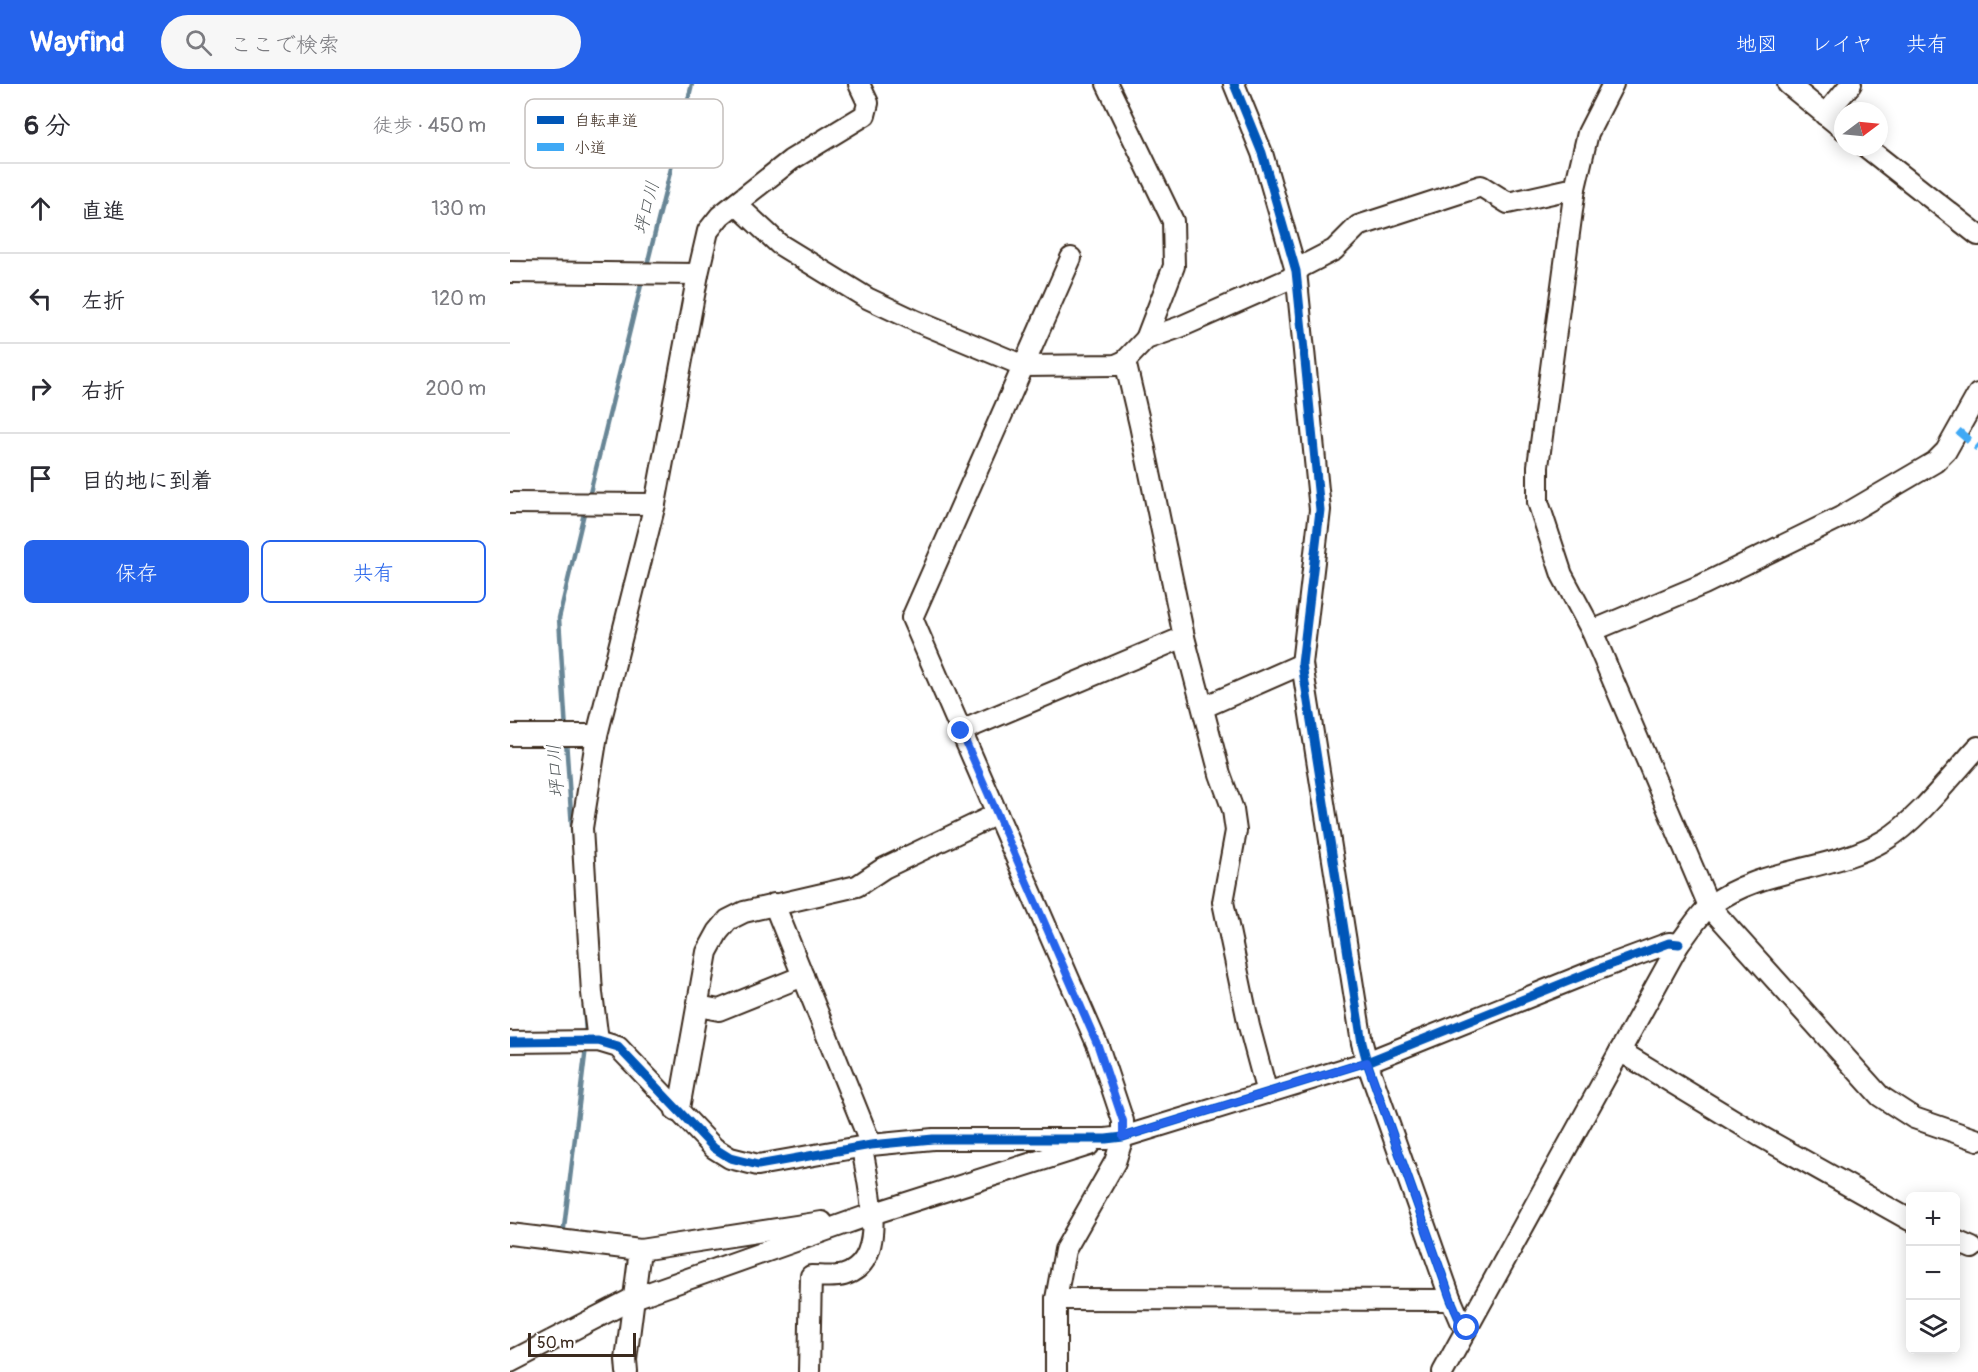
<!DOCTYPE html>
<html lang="ja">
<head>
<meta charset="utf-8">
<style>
  :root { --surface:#fff; --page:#f7f7f7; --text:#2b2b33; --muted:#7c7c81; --line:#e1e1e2; --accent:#2563eb }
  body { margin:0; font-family:Pangolin,"Klee One",sans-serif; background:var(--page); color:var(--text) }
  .controls { position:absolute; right:18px; bottom:18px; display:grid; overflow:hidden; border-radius:9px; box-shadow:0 3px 15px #0003 }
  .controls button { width:54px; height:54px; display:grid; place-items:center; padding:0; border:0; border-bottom:2px solid var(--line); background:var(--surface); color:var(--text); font:30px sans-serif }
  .compass { position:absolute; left:1324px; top:18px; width:54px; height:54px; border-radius:50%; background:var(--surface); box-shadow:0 3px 15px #0003; rotate:74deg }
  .scale { position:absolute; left:18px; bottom:15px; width:108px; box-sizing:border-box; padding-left:6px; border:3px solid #3b2a1e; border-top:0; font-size:16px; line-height:21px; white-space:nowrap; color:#3b2a1e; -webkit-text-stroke:4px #fff; paint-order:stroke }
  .stop { position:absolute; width:18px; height:18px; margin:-14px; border:4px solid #2563eb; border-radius:50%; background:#fff }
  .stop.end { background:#2563eb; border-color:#fff; box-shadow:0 2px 6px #0008 }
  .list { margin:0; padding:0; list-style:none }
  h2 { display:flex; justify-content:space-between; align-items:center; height:78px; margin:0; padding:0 24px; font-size:26px }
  h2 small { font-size:20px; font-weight:400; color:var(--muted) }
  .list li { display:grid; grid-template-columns:39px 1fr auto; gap:18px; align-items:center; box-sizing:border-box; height:90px; padding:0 24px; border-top:2px solid var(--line) }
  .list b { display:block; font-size:22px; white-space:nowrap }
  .list em { font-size:20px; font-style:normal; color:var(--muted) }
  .actions { display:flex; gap:12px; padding:18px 24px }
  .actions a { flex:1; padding:14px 0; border:2px solid var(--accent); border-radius:9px; text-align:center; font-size:21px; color:var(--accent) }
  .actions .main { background:var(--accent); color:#fff }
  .icon { flex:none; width:33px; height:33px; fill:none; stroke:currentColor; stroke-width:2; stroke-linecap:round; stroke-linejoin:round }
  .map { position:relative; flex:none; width:1468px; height:1288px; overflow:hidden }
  header { display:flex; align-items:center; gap:36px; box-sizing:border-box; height:84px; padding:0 30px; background:var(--accent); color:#fff }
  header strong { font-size:28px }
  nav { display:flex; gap:33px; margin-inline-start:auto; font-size:21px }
  .search { width:420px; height:54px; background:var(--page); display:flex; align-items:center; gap:15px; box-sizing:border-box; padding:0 21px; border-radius:33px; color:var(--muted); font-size:22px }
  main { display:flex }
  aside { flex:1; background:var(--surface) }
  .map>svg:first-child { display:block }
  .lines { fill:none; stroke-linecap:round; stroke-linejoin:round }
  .stream { stroke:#688696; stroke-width:4.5 }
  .minor-casing { stroke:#3b2a1e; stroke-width:24 }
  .minor { stroke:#fff; stroke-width:20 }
  .quiet { stroke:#3fa9f5; stroke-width:8; stroke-dasharray:15 8; stroke-linecap:butt }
  .cycleway-casing { stroke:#fff; stroke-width:13 }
  .cycleway { stroke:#0057b8; stroke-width:9 }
  .route { stroke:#2563eb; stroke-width:8 }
  .labels { text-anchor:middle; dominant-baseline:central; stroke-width:5; stroke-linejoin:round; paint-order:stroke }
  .water-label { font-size:18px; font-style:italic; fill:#52585a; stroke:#fff }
  .key { fill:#fff; stroke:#c4bfbc; stroke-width:1.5 }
  .key-label { font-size:16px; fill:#3b2a1e }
</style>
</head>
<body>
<header>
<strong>Wayfind</strong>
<div class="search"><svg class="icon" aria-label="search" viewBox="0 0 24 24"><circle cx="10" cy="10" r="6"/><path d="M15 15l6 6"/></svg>ここで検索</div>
<nav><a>地図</a><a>レイヤ</a><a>共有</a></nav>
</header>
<main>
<aside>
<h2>6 分<small>徒歩 · 450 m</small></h2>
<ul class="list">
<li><svg class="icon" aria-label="ahead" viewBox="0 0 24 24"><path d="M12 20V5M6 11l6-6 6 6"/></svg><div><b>直進</b></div><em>130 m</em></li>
<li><svg class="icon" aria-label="left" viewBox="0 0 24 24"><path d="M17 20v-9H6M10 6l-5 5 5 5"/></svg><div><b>左折</b></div><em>120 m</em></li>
<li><svg class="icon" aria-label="right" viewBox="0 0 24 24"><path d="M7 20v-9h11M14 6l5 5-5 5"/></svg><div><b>右折</b></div><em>200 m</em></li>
<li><svg class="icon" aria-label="arrive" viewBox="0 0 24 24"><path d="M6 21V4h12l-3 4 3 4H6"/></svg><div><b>目的地に到着</b></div></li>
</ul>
<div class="actions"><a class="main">保存</a><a>共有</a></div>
</aside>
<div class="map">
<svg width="1468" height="1288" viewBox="0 0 1468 1288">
  <rect width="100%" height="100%" fill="#fff"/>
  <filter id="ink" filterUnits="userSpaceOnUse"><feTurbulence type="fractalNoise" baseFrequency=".0167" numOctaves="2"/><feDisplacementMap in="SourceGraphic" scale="12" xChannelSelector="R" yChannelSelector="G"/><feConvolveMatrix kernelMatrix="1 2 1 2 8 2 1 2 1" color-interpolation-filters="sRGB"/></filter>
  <g filter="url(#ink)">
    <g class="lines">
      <g class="stream">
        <path d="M136,185L182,0"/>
        <path d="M79,413L132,197"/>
        <path d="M56,647L49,534L75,425"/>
        <path d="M56,656L63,758"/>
        <path d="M74,922L76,949"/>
        <path d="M53,1152L76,963"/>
      </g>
      <g class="minor-casing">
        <g id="minor">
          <path d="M597,0L663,137L664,182L636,255"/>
          <path d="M724,0L752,69L786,187L810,426L792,580L852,959L857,978L941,1216L950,1237L957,1244"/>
          <path d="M1103,0L1078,49L1065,104L1028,382V418L1052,491L1082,547L1199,822L1370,1012L1404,1034L1468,1056"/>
          <path d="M1278,0L1333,45"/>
          <path d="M1315,31L1341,0"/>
          <path d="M1356,63L1468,151"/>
          <path d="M226,120L269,160L357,214L406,237L514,282L606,281L615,277L636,255L670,243L779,195L793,182L824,166L848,142L971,102L998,119L1065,104"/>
          <path d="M0,188L188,190"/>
          <path d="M615,277L630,341L674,553L710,690L723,726L726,747L713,818L739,942L757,1009"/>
          <path d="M0,419L145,420"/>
          <path d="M1082,547L1194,500L1331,433L1425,378L1436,367L1468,310"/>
          <path d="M694,623L792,580"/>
          <path d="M451,647L674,553"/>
          <path d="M0,651H87"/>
          <path d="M264,820L361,1061"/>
          <path d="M188,922L209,926L293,892"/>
          <path d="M88,957L82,909L72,744L87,651L145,420L188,190L198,147L210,132L281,76L355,31L358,19L349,0"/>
          <path d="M0,958L88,957L108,963L204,1064L220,1074L248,1081L361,1061L423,1055H596L613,1053L857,978L1086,886L1159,859L1169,860"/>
          <path d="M1110,967L1250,1052L1400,1136"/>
          <path d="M166,1027L170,1019L197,868L208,848L218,836L234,828L347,802L374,784L487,730"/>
          <path d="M0,1150L130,1166L312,1138"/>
          <path d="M1446,1157L1462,1164"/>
          <path d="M546,1215L941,1216"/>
          <path d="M0,1278L124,1214L362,1130L579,1061"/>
          <path d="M117,1288L116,1276L130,1166"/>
          <path d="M299,1288L301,1192C311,1192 324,1194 334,1191C381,1177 357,1098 352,1063"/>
          <path d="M546,1288V1215L555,1166L605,1078L613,1053V1037L588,962L402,534L561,174"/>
          <path d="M933,1288L1169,860C1179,848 1188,831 1201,821C1251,783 1321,788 1375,756C1407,737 1442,691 1468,663"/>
        </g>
      </g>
      <use href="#minor" class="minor"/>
      <path class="quiet" d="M1448,347L1468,364"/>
      <g class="cycleway-casing">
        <g id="cycleway">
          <path d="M724,0L752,69L786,187L810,426L792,580L852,959L857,978L941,1216L950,1237L957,1244"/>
          <path d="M0,958L88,957L108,963L204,1064L220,1074L248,1081L361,1061L423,1055H596L613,1053L857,978L1086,886L1159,859L1169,860"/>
        </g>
      </g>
      <use href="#cycleway" class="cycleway"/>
    </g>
  </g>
  <g class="lines" filter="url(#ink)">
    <path class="route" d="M451,647L588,962L613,1037V1053L857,978L941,1216L950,1237L957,1244"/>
  </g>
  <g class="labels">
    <g class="water-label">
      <text transform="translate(137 124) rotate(-76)">坪口川</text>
      <text transform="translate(46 687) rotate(-94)">坪口川</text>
    </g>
  </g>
  <rect x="15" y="15" width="198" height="69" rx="9" class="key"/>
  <rect x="27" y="32" width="27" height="8" fill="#0057b8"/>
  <rect x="27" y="59" width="27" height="8" fill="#3fa9f5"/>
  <g class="key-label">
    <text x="64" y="42">自転車道</text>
    <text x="64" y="69">小道</text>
  </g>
</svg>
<div class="controls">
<button>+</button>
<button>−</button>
<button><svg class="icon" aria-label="layers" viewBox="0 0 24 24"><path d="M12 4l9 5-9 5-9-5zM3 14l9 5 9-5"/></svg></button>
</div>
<svg class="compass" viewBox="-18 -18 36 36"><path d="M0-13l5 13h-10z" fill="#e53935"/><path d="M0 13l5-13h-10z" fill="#7c7c81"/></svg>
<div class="scale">50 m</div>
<div class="stop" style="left:957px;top:1244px"></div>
<div class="stop end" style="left:451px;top:647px"></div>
</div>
</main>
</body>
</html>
